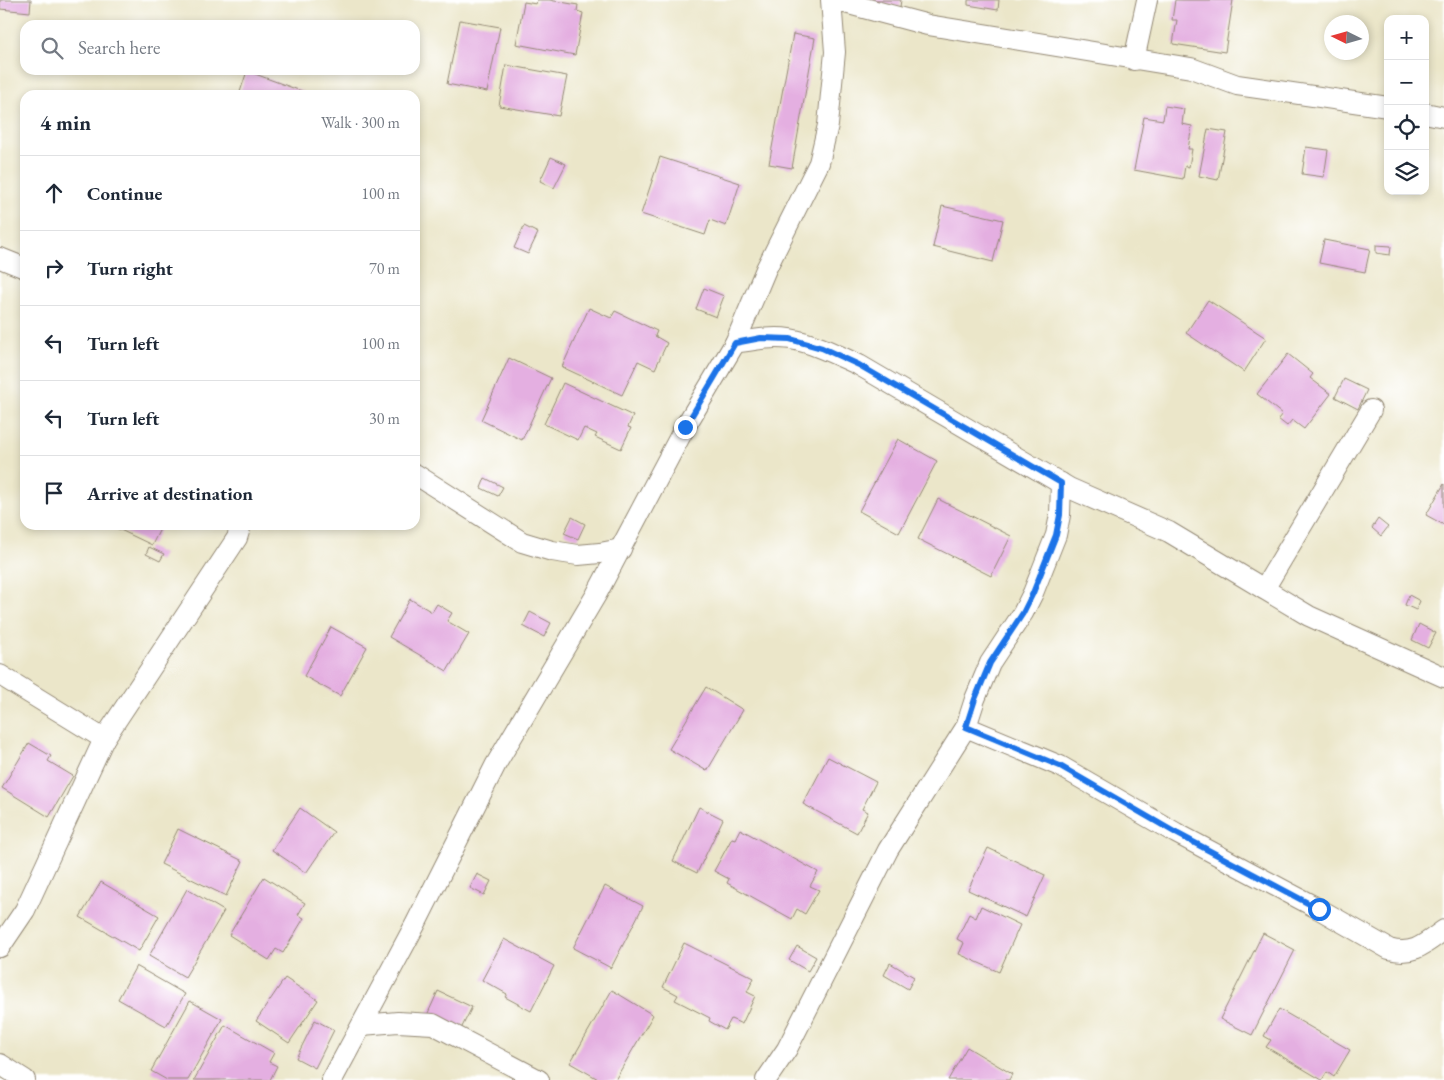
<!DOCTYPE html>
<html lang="en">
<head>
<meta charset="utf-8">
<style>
  :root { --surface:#fff; --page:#f2f2f3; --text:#1f2937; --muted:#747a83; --line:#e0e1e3 }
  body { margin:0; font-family:"EB Garamond",serif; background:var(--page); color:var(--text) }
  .controls { position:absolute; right:15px; top:15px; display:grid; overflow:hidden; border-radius:10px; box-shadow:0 2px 8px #0003 }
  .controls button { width:45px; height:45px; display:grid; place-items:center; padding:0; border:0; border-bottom:1px solid var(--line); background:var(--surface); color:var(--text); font:25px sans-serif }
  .compass { position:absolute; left:1324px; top:15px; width:45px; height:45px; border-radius:50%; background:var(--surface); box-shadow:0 2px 8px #0003; rotate:275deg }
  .stop { position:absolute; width:15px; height:15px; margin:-11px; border:4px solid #1a73e8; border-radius:50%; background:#fff }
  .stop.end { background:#1a73e8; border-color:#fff; box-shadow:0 1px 5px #0008 }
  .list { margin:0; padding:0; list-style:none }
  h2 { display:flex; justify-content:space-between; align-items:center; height:65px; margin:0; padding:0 20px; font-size:21px }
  h2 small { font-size:16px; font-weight:400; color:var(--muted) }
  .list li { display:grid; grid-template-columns:32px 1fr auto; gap:15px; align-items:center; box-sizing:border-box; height:75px; padding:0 20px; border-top:1px solid var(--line) }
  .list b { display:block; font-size:19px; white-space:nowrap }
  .list em { font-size:16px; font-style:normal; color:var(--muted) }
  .icon { flex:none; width:28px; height:28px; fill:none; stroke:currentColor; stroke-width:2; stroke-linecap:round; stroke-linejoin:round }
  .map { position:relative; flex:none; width:1444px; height:1080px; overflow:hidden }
  .search { position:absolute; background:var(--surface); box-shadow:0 2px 8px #0003; left:20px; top:20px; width:400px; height:55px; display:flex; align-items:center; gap:12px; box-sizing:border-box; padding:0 18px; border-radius:15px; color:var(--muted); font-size:19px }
  .panel { position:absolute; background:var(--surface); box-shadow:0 2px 8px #0003; left:20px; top:90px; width:400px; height:440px; border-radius:15px }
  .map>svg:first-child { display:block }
  .building { fill:#e4afe1 }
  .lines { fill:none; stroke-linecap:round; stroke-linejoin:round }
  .minor-casing { stroke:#938874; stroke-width:22 }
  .minor { stroke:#fff; stroke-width:20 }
  .route { stroke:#1a73e8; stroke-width:6 }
</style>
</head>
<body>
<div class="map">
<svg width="1444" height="1080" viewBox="0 0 1444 1080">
  <rect width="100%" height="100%" fill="#fff"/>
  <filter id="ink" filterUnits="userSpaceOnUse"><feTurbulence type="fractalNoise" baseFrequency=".02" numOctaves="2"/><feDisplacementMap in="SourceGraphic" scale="10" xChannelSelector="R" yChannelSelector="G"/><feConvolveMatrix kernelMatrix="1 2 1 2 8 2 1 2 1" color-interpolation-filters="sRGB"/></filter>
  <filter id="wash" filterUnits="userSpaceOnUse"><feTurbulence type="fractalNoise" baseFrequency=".0096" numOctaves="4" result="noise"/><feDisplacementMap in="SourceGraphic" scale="20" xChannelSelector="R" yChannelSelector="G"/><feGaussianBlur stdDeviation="1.12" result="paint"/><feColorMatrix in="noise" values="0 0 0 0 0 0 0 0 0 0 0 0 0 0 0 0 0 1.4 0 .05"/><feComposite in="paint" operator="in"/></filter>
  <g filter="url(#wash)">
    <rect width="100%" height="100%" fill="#ebe6c9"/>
    <g id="blocks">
      <g class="building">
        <path d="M0,0H31L30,12L0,9Z"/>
        <path d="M537,0H549L578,5L577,11L583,13L575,55L516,44L524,2L536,4Z"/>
        <path d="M866,0H901L900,7L866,1Z"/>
        <path d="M968,0H999L998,10L968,5Z"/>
        <path d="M1175,0H1233L1225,52L1173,44L1177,20H1172Z"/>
        <path d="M460,20L500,27L487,92L447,84Z"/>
        <path d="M793,34L815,38L792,168L769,164Z"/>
        <path d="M506,65L567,76L559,116L499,106Z"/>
        <path d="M247,71L304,92L303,95H239Z"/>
        <path d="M1165,106L1184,109L1182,124L1192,126L1188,149H1192L1189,167L1185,166L1183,179L1134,170L1144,117L1163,120Z"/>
        <path d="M1208,129L1227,132L1218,180L1199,176Z"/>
        <path d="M1306,147L1328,150L1324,177L1302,174Z"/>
        <path d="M551,157L566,164L554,188L540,181Z"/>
        <path d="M660,157L740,183L726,226L710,220L705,235L641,214Z"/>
        <path d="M942,206L1003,220L993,262L933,247Z"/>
        <path d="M524,226L538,233L528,254L514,248Z"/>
        <path d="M1324,240L1370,249L1365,272L1319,263Z"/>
        <path d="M1376,245L1391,246L1390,255L1376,253Z"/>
        <path d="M704,288L724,296L716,317L696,309Z"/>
        <path d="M1208,300L1266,338L1244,372L1186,333Z"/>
        <path d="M589,308L611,318L615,311L657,331L655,336L667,343L655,369L638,361L622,395L562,367Z"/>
        <path d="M1288,354L1313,374L1310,378L1331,394L1304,429L1292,420L1287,426L1278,419L1282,414L1257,394Z"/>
        <path d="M509,358L551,378L522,440L481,420Z"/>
        <path d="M1344,379L1367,390L1358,409L1335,397Z"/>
        <path d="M563,383L633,416L628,427L631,428L621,449L595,437L597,434L584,428L578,440L544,424Z"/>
        <path d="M898,439L937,461L899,533L859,511Z"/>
        <path d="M485,478L503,487L498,496L481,488Z"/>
        <path d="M1444,484V525L1426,515Z"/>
        <path d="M938,499L1011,536L991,576L918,539Z"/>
        <path d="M572,517L585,524L578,539L564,533Z"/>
        <path d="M1378,519L1388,527L1381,536L1372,528Z"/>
        <path d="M110,525H162L152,545Z"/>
        <path d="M149,547L164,554L160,561L146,554Z"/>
        <path d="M1409,595L1420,601L1416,610L1405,605Z"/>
        <path d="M410,599L432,612L437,604L452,613L447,621L469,634L447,671L389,637Z"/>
        <path d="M530,612L551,623L544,637L523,626Z"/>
        <path d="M1419,624L1436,633L1428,648L1412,640Z"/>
        <path d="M331,627L367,647L340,696L304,676Z"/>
        <path d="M706,687L743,710L707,771L669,749Z"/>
        <path d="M29,743L51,756L48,761L73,776L49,817L2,788Z"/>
        <path d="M828,757L876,782L862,809L868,812L857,833L803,804Z"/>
        <path d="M699,807L723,819L697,873L673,861Z"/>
        <path d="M300,808L334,832L306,873L272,850Z"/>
        <path d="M178,829L243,861L226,896L161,864Z"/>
        <path d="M740,829L818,872L810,886L819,890L805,914L797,909L792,919L727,883L729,879L714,871L732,838L735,839Z"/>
        <path d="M988,848L1045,875L1026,917L968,890Z"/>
        <path d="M477,874L491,881L484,895L470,888Z"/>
        <path d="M264,877L305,903L298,915L304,918L283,953L276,949L269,960L229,935Z"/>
        <path d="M101,882L159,916L139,951L80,917Z"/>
        <path d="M605,886L643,906L611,968L573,948Z"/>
        <path d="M187,889L224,911L185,977L149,956Z"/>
        <path d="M981,906L1020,925L999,972L959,954L964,943L957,939L969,914L976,918Z"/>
        <path d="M1263,933L1295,950L1252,1035L1220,1019Z"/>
        <path d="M504,939L554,966L531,1011L505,997L507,994L482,980Z"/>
        <path d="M684,943L754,978L747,992L755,996L742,1024L731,1019L725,1030L709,1021L710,1018L675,1000L678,995L663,987Z"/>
        <path d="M797,946L816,957L808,971L789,960Z"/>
        <path d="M890,963L914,977L908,989L884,975Z"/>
        <path d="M136,966L185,994L166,1026L118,999Z"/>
        <path d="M285,978L318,1000L289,1043L256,1021Z"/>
        <path d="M612,990L653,1015L615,1080H600L570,1063Z"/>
        <path d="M438,991L472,1007L461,1029L428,1013Z"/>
        <path d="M190,1001L222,1019L188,1080H167L151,1071Z"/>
        <path d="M1279,1009L1350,1050L1334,1077L1327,1072L1322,1080L1266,1047L1271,1040L1264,1036Z"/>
        <path d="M315,1020L334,1030L315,1068L296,1058Z"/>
        <path d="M225,1025L274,1053L269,1062L277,1066L270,1080H194Z"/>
        <path d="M967,1047L1012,1074L1009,1080H948Z"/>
      </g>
    </g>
  </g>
  <g filter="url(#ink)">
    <use href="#blocks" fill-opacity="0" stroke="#938874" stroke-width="1"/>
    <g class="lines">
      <g class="minor-casing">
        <g id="minor">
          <path d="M834,0L928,25L1191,68L1237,85L1388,107"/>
          <path d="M1134,60L1147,0"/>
          <path d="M1425,113L1444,117"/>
          <path d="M0,258L25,268"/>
          <path d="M735,343L766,269L819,163L828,125L835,52L831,0"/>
          <path d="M415,474L522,542L552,551L578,555L600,553L621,549"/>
          <path d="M1264,589L1371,410"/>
          <path d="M0,675L104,739"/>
          <path d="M966,727L1060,766L1176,833L1319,909L1389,949C1413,956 1425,944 1444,930"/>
          <path d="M0,947L25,910L104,739L237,538L241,525"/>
          <path d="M362,1025L398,1022L433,1024L539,1080"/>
          <path d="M0,1064L25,1080"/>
          <path d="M332,1080L415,925L496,764L596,595L685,427L735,343C753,340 772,336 790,339C814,343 837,355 859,365L1069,488L1169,532L1309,616L1444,677"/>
          <path d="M766,1080L787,1049L888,850L966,727L975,699L990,663L1023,613L1033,593L1056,535L1060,515L1061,483"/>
        </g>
      </g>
      <use href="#minor" class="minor"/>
    </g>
  </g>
  <g class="lines" filter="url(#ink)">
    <path class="route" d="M685,427L735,343L761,338L790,339L822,348L859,365L1061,483L1060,515L1056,535L1033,593L1023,613L990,663L975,699L966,727L1060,766L1176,833L1319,909"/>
  </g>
</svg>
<div class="controls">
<button>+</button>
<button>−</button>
<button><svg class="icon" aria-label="locate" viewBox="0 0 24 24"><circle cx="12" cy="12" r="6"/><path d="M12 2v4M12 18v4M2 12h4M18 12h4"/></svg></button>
<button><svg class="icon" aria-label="layers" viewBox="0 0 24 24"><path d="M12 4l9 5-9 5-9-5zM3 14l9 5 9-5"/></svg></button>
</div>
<svg class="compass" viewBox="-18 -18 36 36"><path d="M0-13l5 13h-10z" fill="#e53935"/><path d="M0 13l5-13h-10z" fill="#747a83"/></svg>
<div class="stop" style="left:1319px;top:909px"></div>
<div class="stop end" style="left:685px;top:427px"></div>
<div class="search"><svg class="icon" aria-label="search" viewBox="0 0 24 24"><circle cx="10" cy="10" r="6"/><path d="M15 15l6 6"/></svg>Search here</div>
<section class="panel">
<h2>4 min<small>Walk · 300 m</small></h2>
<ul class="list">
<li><svg class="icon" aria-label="ahead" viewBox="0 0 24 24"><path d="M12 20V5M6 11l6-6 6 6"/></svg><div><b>Continue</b></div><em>100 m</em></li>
<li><svg class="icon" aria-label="right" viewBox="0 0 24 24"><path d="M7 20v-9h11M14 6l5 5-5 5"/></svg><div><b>Turn right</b></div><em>70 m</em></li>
<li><svg class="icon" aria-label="left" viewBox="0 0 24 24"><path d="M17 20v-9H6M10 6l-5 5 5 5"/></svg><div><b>Turn left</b></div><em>100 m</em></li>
<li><svg class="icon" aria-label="left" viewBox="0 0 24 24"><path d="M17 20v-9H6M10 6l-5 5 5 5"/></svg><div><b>Turn left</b></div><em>30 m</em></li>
<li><svg class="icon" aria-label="arrive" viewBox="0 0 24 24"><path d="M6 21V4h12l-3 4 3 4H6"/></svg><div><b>Arrive at destination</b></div></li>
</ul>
</section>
</div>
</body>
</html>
